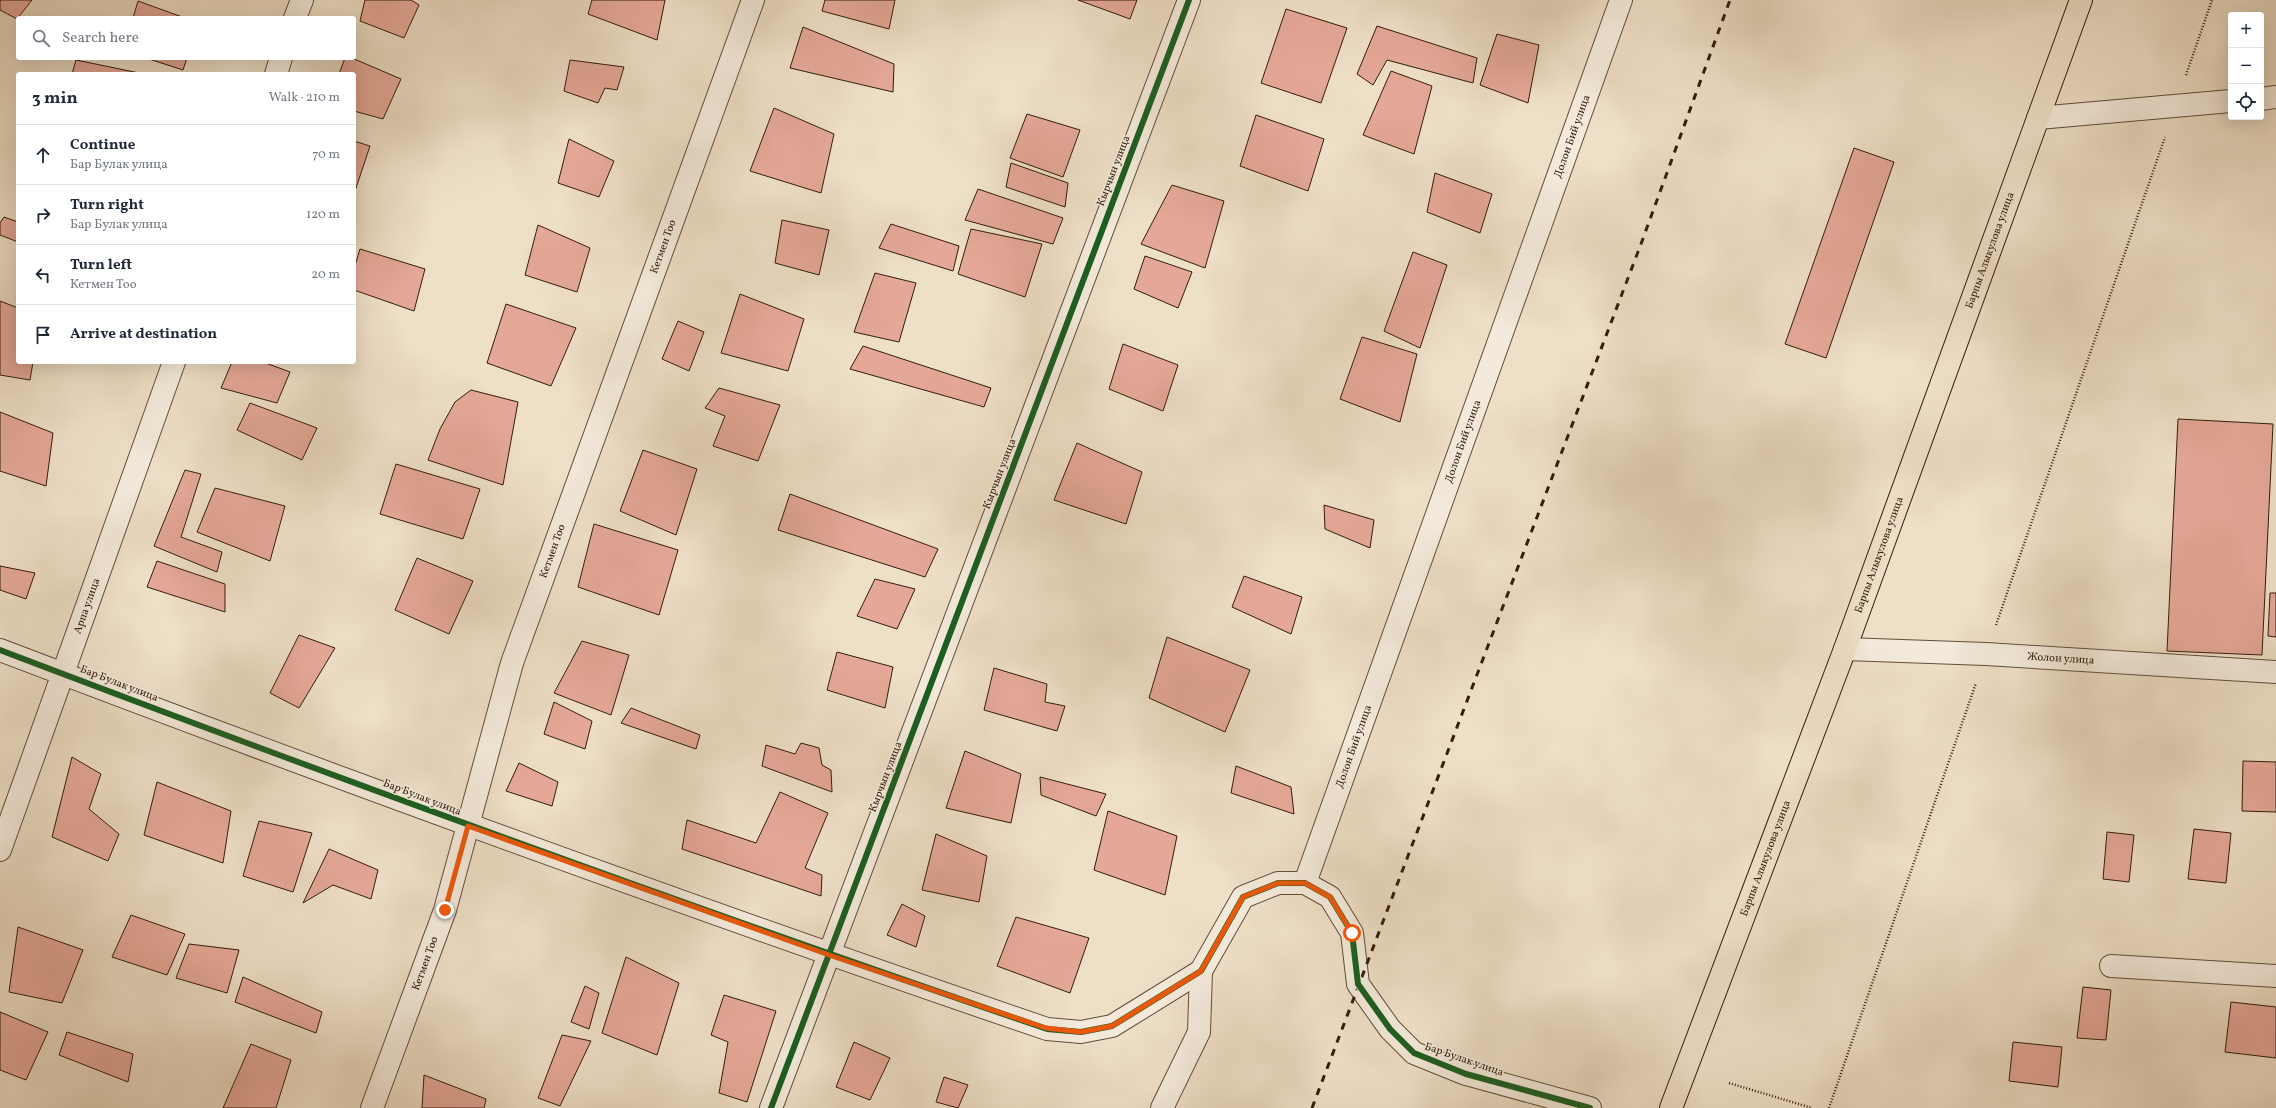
<!DOCTYPE html>
<html lang="en">
<head>
<meta charset="utf-8">
<style>
  :root { --surface:#fff; --page:#f2f2f3; --text:#1f2937; --muted:#747a83; --line:#e0e1e3 }
  body { margin:0; font-family:Vollkorn,serif; background:var(--page); color:var(--text) }
  .controls { position:absolute; right:12px; top:12px; display:grid; overflow:hidden; border-radius:4px; box-shadow:0 4px 16px #0002 }
  .controls button { width:36px; height:36px; display:grid; place-items:center; padding:0; border:0; border-bottom:1px solid var(--line); background:var(--surface); color:var(--text); font:20px sans-serif }
  .stop { position:absolute; width:12px; height:12px; margin:-9px; border:3px solid #ea580c; border-radius:50%; background:#fff }
  .stop.end { background:#ea580c; border-color:#fff; box-shadow:0 1px 4px #0008 }
  .list { margin:0; padding:0; list-style:none }
  h2 { display:flex; justify-content:space-between; align-items:center; height:52px; margin:0; padding:0 16px; font-size:17px }
  h2 small { font-size:13px; font-weight:400; color:var(--muted) }
  .list li { display:grid; grid-template-columns:26px 1fr auto; gap:12px; align-items:center; box-sizing:border-box; height:60px; padding:0 16px; border-top:1px solid var(--line) }
  .list b { display:block; font-size:15px; white-space:nowrap }
  .list p { margin:0; font-size:13px; white-space:nowrap; color:var(--muted) }
  .list em { font-size:13px; font-style:normal; color:var(--muted) }
  .icon { flex:none; width:22px; height:22px; fill:none; stroke:currentColor; stroke-width:2; stroke-linecap:round; stroke-linejoin:round }
  .map { position:relative; flex:none; width:2276px; height:1108px; overflow:hidden }
  .search { position:absolute; background:var(--surface); box-shadow:0 4px 16px #0002; left:16px; top:16px; width:340px; height:44px; display:flex; align-items:center; gap:10px; box-sizing:border-box; padding:0 14px; border-radius:4px; color:var(--muted); font-size:15px }
  .panel { position:absolute; background:var(--surface); box-shadow:0 4px 16px #0002; left:16px; top:72px; width:340px; height:292px; border-radius:4px }
  .map>svg:first-child { display:block }
  .building { fill:#e5a898; stroke:#321d0b }
  .lines { fill:none; stroke-linecap:round; stroke-linejoin:round }
  .minor-casing { stroke:#614e3a; stroke-width:24 }
  .tertiary-casing { stroke:#614e3a; stroke-width:24 }
  .primary-casing { stroke:#321d0b; stroke-width:24 }
  .path { stroke:#321d0b; stroke-width:2.5; stroke-dasharray:1 2; stroke-linecap:butt }
  .minor { stroke:#f4eadb; stroke-width:22 }
  .tertiary { stroke:#f4eadb; stroke-width:22 }
  .primary { stroke:#eedfc7; stroke-width:22 }
  .rail { stroke:#321d0b; stroke-width:3; stroke-dasharray:7 7; stroke-linecap:butt }
  .cycleway-casing { stroke:#f4eadb; stroke-width:8 }
  .cycleway { stroke:#1b5e20; stroke-width:6 }
  .route { stroke:#ea580c; stroke-width:5 }
  .labels { text-anchor:middle; dominant-baseline:central; stroke-width:3; stroke-linejoin:round; paint-order:stroke }
  .street-label { font-size:11px; fill:#321d0b; stroke:#f4eadb }
</style>
</head>
<body>
<div class="map">
<svg width="2276" height="1108" viewBox="0 0 2276 1108">
  <rect width="100%" height="100%" fill="#eedfc7"/>
  <filter id="stains"><feTurbulence type="fractalNoise" baseFrequency=".005" numOctaves="4"/><feColorMatrix values="0 0 0 0 .2 0 0 0 0 .09 0 0 0 0 .02 0 0 0 .5 -.17"/></filter>
  <radialGradient id="worn" r=".72"><stop offset=".6" stop-color="#630" stop-opacity="0"/><stop offset="1" stop-color="#630" stop-opacity=".3"/></radialGradient>
  <g class="building">
    <path d="M0,0H32L17,19L0,10Z"/>
    <path d="M365,0H411L419,5L404,38L360,21Z"/>
    <path d="M592,0H665L657,40L588,14Z"/>
    <path d="M825,0H895L889,29L822,11Z"/>
    <path d="M1078,0H1137L1130,19Z"/>
    <path d="M138,1L185,18H133Z"/>
    <path d="M1286,9L1347,28L1321,103L1261,83Z"/>
    <path d="M1377,26L1477,58L1473,83L1387,60L1373,85L1357,74Z"/>
    <path d="M803,27L894,64L893,92L790,68Z"/>
    <path d="M1497,34L1539,45L1528,103L1480,85Z"/>
    <path d="M146,58H187L183,70Z"/>
    <path d="M345,58H352L401,79L383,119L354,111V74H339Z"/>
    <path d="M76,60L144,74H72Z"/>
    <path d="M570,60L624,67L617,90L605,88L598,103L564,91Z"/>
    <path d="M1391,71L1432,86L1414,154L1363,135Z"/>
    <path d="M774,108L834,134L821,193L750,171Z"/>
    <path d="M1027,114L1080,130L1063,177L1010,158Z"/>
    <path d="M1256,115L1324,139L1308,191L1240,166Z"/>
    <path d="M569,139L614,161L599,197L558,183Z"/>
    <path d="M354,141L370,146L354,194Z"/>
    <path d="M1854,148L1894,162L1826,358L1785,344Z"/>
    <path d="M1011,163L1068,183L1065,207L1006,187Z"/>
    <path d="M1435,173L1492,194L1480,233L1427,212Z"/>
    <path d="M1172,185L1224,201L1205,268L1141,244Z"/>
    <path d="M978,189L1063,218L1053,244L965,220Z"/>
    <path d="M4,217L18,222V242L0,235V223Z"/>
    <path d="M782,220L829,230L819,275L775,263Z"/>
    <path d="M891,224L959,246L953,271L879,248Z"/>
    <path d="M538,225L590,248L577,292L525,275Z"/>
    <path d="M971,229L1042,244L1025,297L958,274Z"/>
    <path d="M360,249L425,269L414,311L354,290V269Z"/>
    <path d="M1413,252L1447,265L1420,348L1384,331Z"/>
    <path d="M1145,256L1192,272L1178,308L1134,289Z"/>
    <path d="M875,273L916,283L899,342L854,332Z"/>
    <path d="M740,294L804,319L788,371L721,353Z"/>
    <path d="M0,301L18,308V362H33L30,380L0,375Z"/>
    <path d="M506,304L576,328L551,386L487,363Z"/>
    <path d="M678,321L704,332L689,371L662,359Z"/>
    <path d="M1362,337L1417,354L1400,422L1340,399Z"/>
    <path d="M1123,344L1178,365L1163,411L1109,389Z"/>
    <path d="M863,346L991,388L984,407L850,369Z"/>
    <path d="M232,362H263L290,372L277,403L221,388Z"/>
    <path d="M719,388L780,405L758,461L713,446L725,416L705,408Z"/>
    <path d="M471,390L518,402L503,485L428,460L440,429L455,402Z"/>
    <path d="M250,403L317,428L302,460L237,430Z"/>
    <path d="M0,412L53,433L46,486L0,471Z"/>
    <path d="M2178,419L2273,424L2262,655L2167,651Z"/>
    <path d="M1077,443L1142,472L1126,524L1054,500Z"/>
    <path d="M643,450L697,469L676,535L620,511Z"/>
    <path d="M396,464L480,489L463,539L380,514Z"/>
    <path d="M185,470L201,474L181,537L222,552L217,572L154,546Z"/>
    <path d="M215,488L285,506L270,561L197,532Z"/>
    <path d="M790,494L938,549L925,577L778,530Z"/>
    <path d="M1324,505L1374,520L1370,548L1325,529Z"/>
    <path d="M594,524L678,550L659,615L578,587Z"/>
    <path d="M417,558L473,581L449,634L395,610Z"/>
    <path d="M157,561L225,584V612L147,587Z"/>
    <path d="M0,566L35,573L26,599L0,590Z"/>
    <path d="M1244,576L1302,597L1291,634L1232,607Z"/>
    <path d="M875,579L915,589L897,629L857,616Z"/>
    <path d="M2270,593H2276V637L2268,636Z"/>
    <path d="M299,635L335,648L299,708L270,693Z"/>
    <path d="M1167,637L1250,670L1225,732L1149,698Z"/>
    <path d="M582,641L629,655L611,715L554,693Z"/>
    <path d="M837,652L893,667L885,708L827,690Z"/>
    <path d="M994,668L1047,684L1045,702L1065,706L1057,731L984,710Z"/>
    <path d="M554,702L592,721L585,749L544,734Z"/>
    <path d="M631,708L700,735L696,749L621,723Z"/>
    <path d="M801,743L819,748L822,765L831,770L832,792L762,766L766,745L795,754Z"/>
    <path d="M965,751L1021,774L1011,823L946,808Z"/>
    <path d="M72,757L101,774L89,809L119,834L108,861L52,837Z"/>
    <path d="M2243,761L2276,762V812L2242,811Z"/>
    <path d="M519,763L558,782L552,806L506,791Z"/>
    <path d="M1236,766L1291,787L1294,814L1231,793Z"/>
    <path d="M1040,777L1106,794L1096,816L1041,795Z"/>
    <path d="M157,782L231,811L223,863L144,835Z"/>
    <path d="M780,792L828,813L805,868L822,875L821,896L682,849L687,820L756,843Z"/>
    <path d="M1108,811L1177,836L1165,895L1094,870Z"/>
    <path d="M259,821L312,833L293,892L243,876Z"/>
    <path d="M2194,829L2231,833L2226,883L2188,879Z"/>
    <path d="M2107,832L2134,835L2129,882L2103,879Z"/>
    <path d="M936,834L987,856L979,902L922,890Z"/>
    <path d="M329,849L378,870L371,899L333,885L303,903Z"/>
    <path d="M902,904L925,916L916,947L887,935Z"/>
    <path d="M131,915L185,934L167,975L112,957Z"/>
    <path d="M1016,917L1089,938L1070,993L997,966Z"/>
    <path d="M18,927L83,950L62,1003L9,992Z"/>
    <path d="M189,944L239,950L227,993L176,978Z"/>
    <path d="M626,957L679,983L657,1055L602,1033Z"/>
    <path d="M243,977L322,1012L316,1033L235,1002Z"/>
    <path d="M585,986L599,993L589,1029L571,1022Z"/>
    <path d="M2083,987L2111,990L2106,1040L2077,1038Z"/>
    <path d="M724,995L776,1011L747,1102L719,1093L728,1042L711,1035Z"/>
    <path d="M2231,1002L2276,1007V1058L2225,1052Z"/>
    <path d="M0,1012L48,1032L26,1080L0,1070Z"/>
    <path d="M67,1032L133,1054L128,1082L59,1055Z"/>
    <path d="M562,1035L591,1041L560,1106L538,1098Z"/>
    <path d="M854,1042L890,1058L870,1100L836,1087Z"/>
    <path d="M2013,1042L2062,1047L2058,1087L2009,1081Z"/>
    <path d="M251,1044L291,1060L276,1108H223Z"/>
    <path d="M424,1075L486,1099L484,1108H422Z"/>
    <path d="M944,1077L968,1085L958,1108L936,1102Z"/>
  </g>
  <g class="lines">
    <g class="minor-casing">
      <g id="minor">
        <path d="M295,18L302,0"/>
        <path d="M276,74L281,58"/>
        <path d="M2261,99L2276,97"/>
        <path d="M2038,118L2231,101"/>
        <path id="s1" d="M1845,649L1986,654L2276,672"/>
        <path id="s2" d="M0,850L174,362"/>
        <path d="M2111,966L2276,976"/>
        <path id="s3" d="M372,1108L445,910L512,663L753,0"/>
        <path d="M771,1108L1189,0"/>
        <path d="M1162,1108L1199,1032L1201,971"/>
      </g>
    </g>
    <g class="tertiary-casing">
      <g id="tertiary">
        <path d="M0,650C347,782 695,909 1047,1029L1081,1032L1112,1026L1201,971L1243,897L1278,883H1305L1330,897L1352,933L1358,984L1390,1029L1414,1053L1466,1074L1590,1108"/>
        <path id="s4" d="M1305,883L1621,0"/>
      </g>
    </g>
    <g class="primary-casing">
      <g id="primary">
        <path id="s5" d="M1671,1108L1845,649L2081,0"/>
      </g>
    </g>
    <g class="path">
      <path d="M2186,75L2212,0"/>
      <path d="M1996,625L2165,137"/>
      <path d="M1729,1083L1812,1108"/>
      <path d="M1829,1108L1976,683"/>
    </g>
    <use href="#minor" class="minor"/>
    <use href="#tertiary" class="tertiary"/>
    <use href="#primary" class="primary"/>
    <path class="rail" d="M1312,1108L1641,244L1730,0"/>
    <g class="cycleway-casing">
      <g id="cycleway">
        <path d="M0,650C347,782 695,909 1047,1029L1081,1032L1112,1026L1201,971L1243,897L1278,883H1305L1330,897L1352,933L1358,984L1390,1029L1414,1053L1466,1074L1590,1108"/>
        <path d="M771,1108L1189,0"/>
      </g>
    </g>
    <use href="#cycleway" class="cycleway"/>
  </g>
  <g class="lines">
    <path class="route" d="M445,910L468,826L829,955L1046,1028L1081,1032L1112,1026L1201,971L1243,897L1278,883H1305L1330,897L1352,933"/>
  </g>
  <g class="labels">
    <g class="street-label">
      <text stroke="none"><textPath href="#s4" startOffset="793">Долон Бий улица</textPath></text>
      <text transform="translate(1114 171) rotate(-69)">Кырчын улица</text>
      <text stroke="none"><textPath href="#s3" startOffset="910">Кетмен Тоо</textPath></text>
      <text stroke="none"><textPath href="#s5" startOffset="915">Барпы Алыкулова улица</textPath></text>
      <text stroke="none"><textPath href="#s4" startOffset="469">Долон Бий улица</textPath></text>
      <text transform="translate(1000 474) rotate(-69)">Кырчын улица</text>
      <text stroke="none"><textPath href="#s3" startOffset="586">Кетмен Тоо</textPath></text>
      <text stroke="none"><textPath href="#s5" startOffset="591">Барпы Алыкулова улица</textPath></text>
      <text stroke="none"><textPath href="#s2" startOffset="259">Арпа улица</textPath></text>
      <text stroke="none"><textPath href="#s1" startOffset="216">Жолон улица</textPath></text>
      <text transform="translate(119 684) rotate(21)">Бар Булак улица</text>
      <text stroke="none"><textPath href="#s4" startOffset="145">Долон Бий улица</textPath></text>
      <text transform="translate(886 777) rotate(-69)">Кырчын улица</text>
      <text transform="translate(422 798) rotate(21)">Бар Булак улица</text>
      <text stroke="none"><textPath href="#s5" startOffset="267">Барпы Алыкулова улица</textPath></text>
      <text stroke="none"><textPath href="#s3" startOffset="154">Кетмен Тоо</textPath></text>
      <text transform="translate(1464 1060) rotate(19)">Бар Булак улица</text>
    </g>
  </g>
  <rect width="100%" height="100%" filter="url(#stains)"/>
  <rect width="100%" height="100%" fill="url(#worn)"/>
</svg>
<div class="controls">
<button>+</button>
<button>−</button>
<button><svg class="icon" aria-label="locate" viewBox="0 0 24 24"><circle cx="12" cy="12" r="6"/><path d="M12 2v4M12 18v4M2 12h4M18 12h4"/></svg></button>
</div>
<div class="stop" style="left:1352px;top:933px"></div>
<div class="stop end" style="left:445px;top:910px"></div>
<div class="search"><svg class="icon" aria-label="search" viewBox="0 0 24 24"><circle cx="10" cy="10" r="6"/><path d="M15 15l6 6"/></svg>Search here</div>
<section class="panel">
<h2>3 min<small>Walk · 210 m</small></h2>
<ul class="list">
<li><svg class="icon" aria-label="ahead" viewBox="0 0 24 24"><path d="M12 20V5M6 11l6-6 6 6"/></svg><div><b>Continue</b><p>Бар Булак улица</p></div><em>70 m</em></li>
<li><svg class="icon" aria-label="right" viewBox="0 0 24 24"><path d="M7 20v-9h11M14 6l5 5-5 5"/></svg><div><b>Turn right</b><p>Бар Булак улица</p></div><em>120 m</em></li>
<li><svg class="icon" aria-label="left" viewBox="0 0 24 24"><path d="M17 20v-9H6M10 6l-5 5 5 5"/></svg><div><b>Turn left</b><p>Кетмен Тоо</p></div><em>20 m</em></li>
<li><svg class="icon" aria-label="arrive" viewBox="0 0 24 24"><path d="M6 21V4h12l-3 4 3 4H6"/></svg><div><b>Arrive at destination</b></div></li>
</ul>
</section>
</div>
</body>
</html>
